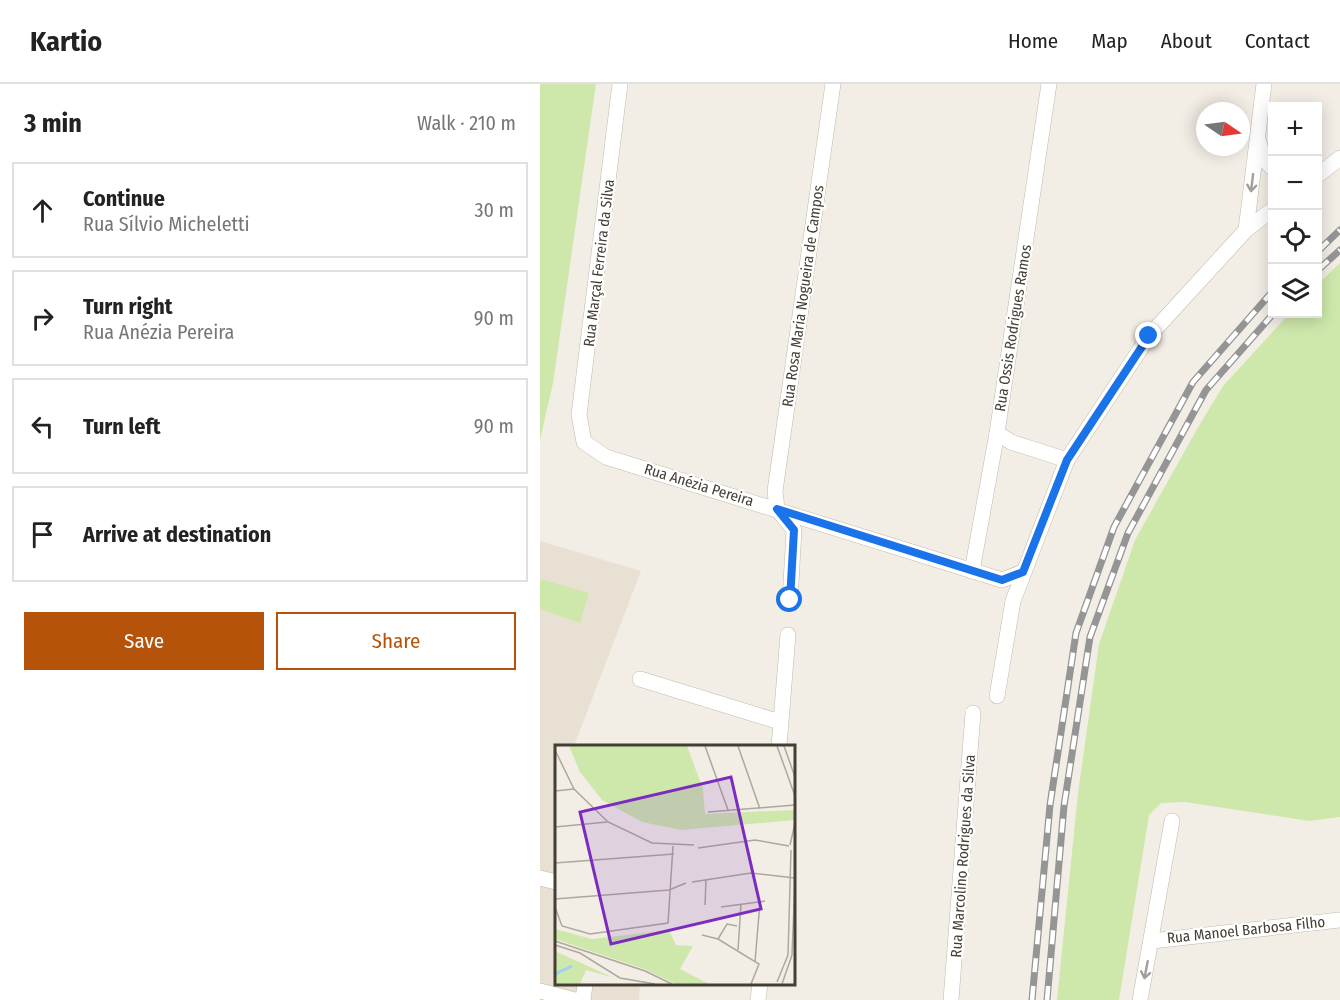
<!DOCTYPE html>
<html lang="en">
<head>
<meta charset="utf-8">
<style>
  :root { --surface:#fff; --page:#f2f2f2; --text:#222; --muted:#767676; --line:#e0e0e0; --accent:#b45309 }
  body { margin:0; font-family:"Fira Sans Condensed",sans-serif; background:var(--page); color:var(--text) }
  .controls { position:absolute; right:18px; top:18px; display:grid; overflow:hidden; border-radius:0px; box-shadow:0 3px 15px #0003 }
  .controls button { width:54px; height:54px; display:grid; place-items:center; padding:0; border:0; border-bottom:2px solid var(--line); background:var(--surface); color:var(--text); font:30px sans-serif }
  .compass { position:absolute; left:656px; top:18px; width:54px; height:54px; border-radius:50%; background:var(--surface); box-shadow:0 3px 15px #0003; rotate:103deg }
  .stop { position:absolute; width:18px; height:18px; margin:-14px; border:4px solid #1a73e8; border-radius:50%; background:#fff }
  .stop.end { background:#1a73e8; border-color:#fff; box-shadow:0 2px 6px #0008 }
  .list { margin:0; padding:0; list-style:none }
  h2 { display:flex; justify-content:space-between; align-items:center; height:78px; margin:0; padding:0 24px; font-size:26px }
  h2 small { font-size:20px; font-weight:400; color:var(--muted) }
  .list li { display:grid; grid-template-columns:39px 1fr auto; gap:18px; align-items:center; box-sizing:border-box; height:96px; margin:0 12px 12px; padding:0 12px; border:2px solid var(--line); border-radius:0px }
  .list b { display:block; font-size:22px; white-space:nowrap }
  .list p { margin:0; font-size:20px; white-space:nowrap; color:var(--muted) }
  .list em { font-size:20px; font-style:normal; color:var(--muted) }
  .actions { display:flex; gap:12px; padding:18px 24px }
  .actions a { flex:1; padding:14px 0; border:2px solid var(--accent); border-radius:0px; text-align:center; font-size:21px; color:var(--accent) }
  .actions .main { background:var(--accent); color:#fff }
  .icon { flex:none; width:33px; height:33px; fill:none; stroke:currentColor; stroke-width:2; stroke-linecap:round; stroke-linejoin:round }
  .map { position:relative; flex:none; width:800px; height:916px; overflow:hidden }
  header { display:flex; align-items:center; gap:36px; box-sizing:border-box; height:84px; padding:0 30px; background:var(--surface); border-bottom:2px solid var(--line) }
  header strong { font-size:28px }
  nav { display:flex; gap:33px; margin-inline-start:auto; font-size:21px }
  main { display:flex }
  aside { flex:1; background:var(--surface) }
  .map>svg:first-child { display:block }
  .residential { fill:#e7e0d3 }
  .green { fill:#cee8ac }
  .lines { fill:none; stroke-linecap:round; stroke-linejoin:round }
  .street-casing { stroke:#c1b9aa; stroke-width:16 }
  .street { stroke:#fff; stroke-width:15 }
  .rail-casing { stroke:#959595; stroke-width:7 }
  .rail { stroke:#fff; stroke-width:4.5; stroke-dasharray:14; stroke-linecap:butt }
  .oneway { stroke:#a29e9a }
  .route { stroke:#1a73e8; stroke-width:8 }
  .labels { text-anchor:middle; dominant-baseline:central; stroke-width:4.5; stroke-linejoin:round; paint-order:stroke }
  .street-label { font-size:15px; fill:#453e34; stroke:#fff }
  .inset-river { fill:none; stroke:#9fd1f1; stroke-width:3 }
  .inset-road { fill:none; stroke:#ada89e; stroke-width:1.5 }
  .view { fill:#7b2cbf; fill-opacity:0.15; stroke:#7b2cbf; stroke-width:3 }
  .inset-edge { fill:none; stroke:#453e34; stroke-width:3 }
</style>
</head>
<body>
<header>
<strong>Kartio</strong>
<nav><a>Home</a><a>Map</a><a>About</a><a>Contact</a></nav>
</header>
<main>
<aside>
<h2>3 min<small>Walk · 210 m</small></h2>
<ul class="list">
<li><svg class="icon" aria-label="ahead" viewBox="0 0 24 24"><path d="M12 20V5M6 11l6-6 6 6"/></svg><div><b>Continue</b><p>Rua Sílvio Micheletti</p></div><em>30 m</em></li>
<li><svg class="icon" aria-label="right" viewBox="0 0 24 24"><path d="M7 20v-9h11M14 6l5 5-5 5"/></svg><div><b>Turn right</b><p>Rua Anézia Pereira</p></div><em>90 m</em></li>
<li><svg class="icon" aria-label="left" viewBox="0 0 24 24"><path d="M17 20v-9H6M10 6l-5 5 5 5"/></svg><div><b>Turn left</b></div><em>90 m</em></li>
<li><svg class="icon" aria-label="arrive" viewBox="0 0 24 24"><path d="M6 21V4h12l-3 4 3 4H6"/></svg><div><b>Arrive at destination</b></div></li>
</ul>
<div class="actions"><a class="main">Save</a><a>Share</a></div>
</aside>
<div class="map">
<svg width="800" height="916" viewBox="0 0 800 916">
  <rect width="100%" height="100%" fill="#f3eee5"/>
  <path class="residential" d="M0,457L101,487L34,662H16V900H100L99,916H0Z"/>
  <g class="green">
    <path d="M0,0H56L13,299L0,356Z"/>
    <path d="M800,179V733L769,737L645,718L621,719L609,731L579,916H517L538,709L559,560L595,456L657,345L683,302L749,230H778V200Z"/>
    <path d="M0,495L49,509L40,539L0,525Z"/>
  </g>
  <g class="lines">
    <g class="street-casing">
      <g id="street">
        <path d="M80,0L39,331L44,358L66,373L462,496L483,488"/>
        <path d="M719,58L723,74L732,84"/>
        <path d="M778,91L800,74"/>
        <path d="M706,146L724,0"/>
        <path d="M457,349L471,358L527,376"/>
        <path d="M432,487L457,349L509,0"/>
        <path d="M250,516L254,446L237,425L235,407L293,0"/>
        <path d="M100,595L240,638"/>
        <path d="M457,612L473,517L527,376L609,252L706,146L732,126"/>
        <path d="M239,662L248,551"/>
        <path d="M0,794L16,798"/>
        <path d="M612,857L800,836"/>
        <path d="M0,907L35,916"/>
        <path d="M43,916L45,900"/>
        <path d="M218,916L220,900"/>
        <path d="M411,916L433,629"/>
        <path d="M600,916L632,737"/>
      </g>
    </g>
    <use href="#street" class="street"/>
    <g class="rail-casing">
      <g id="rail">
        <path d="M778,167L800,146"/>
        <path d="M778,186L800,166"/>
        <path d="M492,916L510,721L536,549L574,443L653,298L732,208"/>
        <path d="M507,916L524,722L550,553L588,449L666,306L733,230"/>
      </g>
    </g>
    <use href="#rail" class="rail"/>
  </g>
  <defs><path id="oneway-shaft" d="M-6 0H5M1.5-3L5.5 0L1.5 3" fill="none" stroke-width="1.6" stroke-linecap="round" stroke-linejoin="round" transform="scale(1.5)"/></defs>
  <g class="oneway">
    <use href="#oneway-shaft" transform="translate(712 99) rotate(97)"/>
    <use href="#oneway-shaft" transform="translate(606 886) rotate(101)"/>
  </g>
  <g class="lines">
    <path class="route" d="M250,516L254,446L237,425L462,496L483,488L527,376L609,252"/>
  </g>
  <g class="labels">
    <g class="street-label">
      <text transform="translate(59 179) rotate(-83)">Rua Marçal Ferreira da Silva</text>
      <text transform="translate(263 212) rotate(-82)">Rua Rosa Maria Nogueira de Campos</text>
      <text transform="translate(473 244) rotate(-81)">Rua Ossis Rodrigues Ramos</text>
      <text transform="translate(159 401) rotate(17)">Rua Anézia Pereira</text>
      <text transform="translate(423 772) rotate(-86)">Rua Marcolino Rodrigues da Silva</text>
      <text transform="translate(706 846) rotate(-6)">Rua Manoel Barbosa Filho</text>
    </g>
  </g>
  <g transform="translate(15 661)">
    <rect width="240" height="240" fill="#f3eee5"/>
    <path d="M14,1H132L148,44L150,69L239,65L240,75L126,85L87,77L47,55L25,27ZM0,184L37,194L114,185L121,200L138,201L125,224L154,239H121L89,224L0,194ZM0,206L59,233L81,239L31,225L25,239H0Z" fill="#cee8ac"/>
    <path class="inset-river" d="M0,229L17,221"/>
    <path class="inset-road" d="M150,1L173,65M183,1L205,64M222,1L240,51M229,1L240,32M0,5L19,44L53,77L97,98L139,100M0,46L19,44M153,67L240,60M0,82L52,77M235,100L240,78M143,103L200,95L234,101M0,118L119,109M137,137L196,128L240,133M0,154L114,145L131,138M150,160L151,135M0,162L7,181L35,189L113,178L118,101M166,162L210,156M147,190L163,194L204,219L196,239M163,194L172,179L182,181M0,196L90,226L117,239M0,200L25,208L65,233L100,239M183,205L186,159M200,217L205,157M222,237L233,210L236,105M227,239L237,210L240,135"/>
    <path class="view" d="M176,32L206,164L56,199L25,67Z"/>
    <rect width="240" height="240" class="inset-edge"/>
  </g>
</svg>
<div class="controls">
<button>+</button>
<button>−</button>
<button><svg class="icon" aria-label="locate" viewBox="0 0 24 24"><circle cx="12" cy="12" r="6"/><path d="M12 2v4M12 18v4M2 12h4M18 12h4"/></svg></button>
<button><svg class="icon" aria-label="layers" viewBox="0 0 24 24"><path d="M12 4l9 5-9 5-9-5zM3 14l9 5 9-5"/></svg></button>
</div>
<svg class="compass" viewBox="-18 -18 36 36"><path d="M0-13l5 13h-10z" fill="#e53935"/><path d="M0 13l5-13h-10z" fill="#767676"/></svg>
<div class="stop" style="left:250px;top:516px"></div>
<div class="stop end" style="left:609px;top:252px"></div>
</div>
</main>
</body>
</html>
